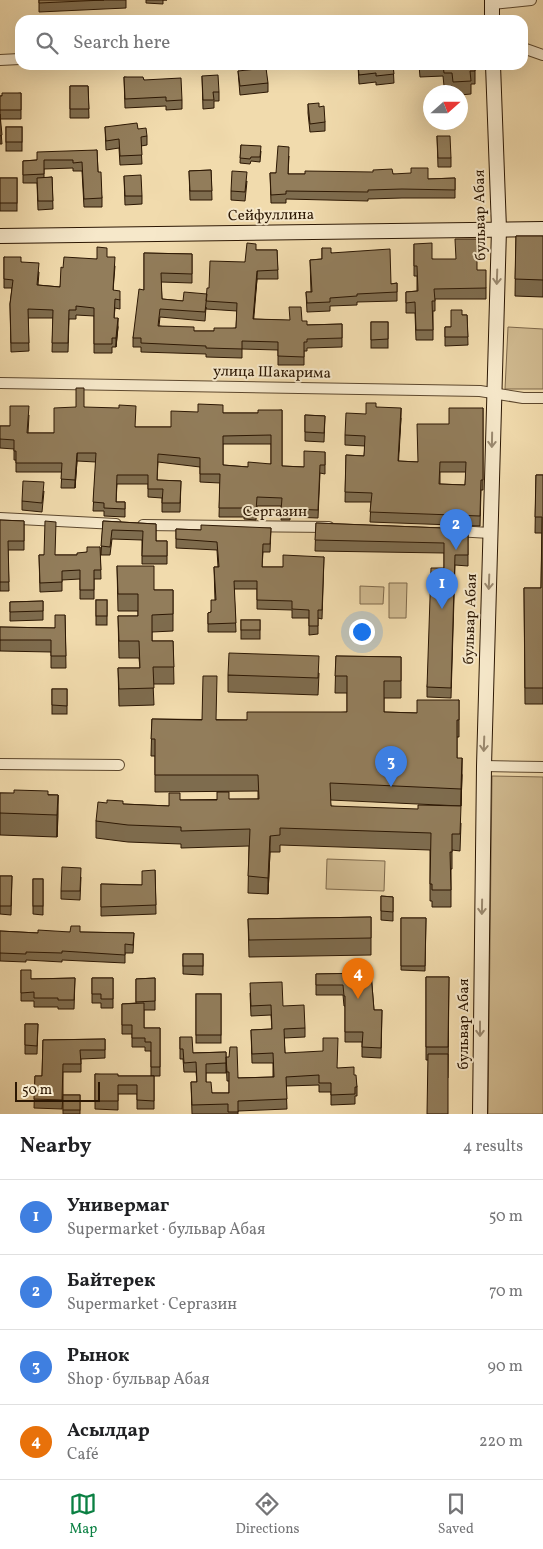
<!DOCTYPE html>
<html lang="en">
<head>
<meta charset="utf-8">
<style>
  :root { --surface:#fff; --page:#f2f2f2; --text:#202124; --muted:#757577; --line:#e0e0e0; --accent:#0b8043 }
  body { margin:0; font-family:Vollkorn,serif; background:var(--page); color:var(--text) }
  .compass { position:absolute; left:423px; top:85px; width:45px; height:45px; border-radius:50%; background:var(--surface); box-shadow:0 5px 20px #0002; rotate:69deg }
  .scale { position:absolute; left:15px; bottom:12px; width:85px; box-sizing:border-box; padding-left:5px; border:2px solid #2c1703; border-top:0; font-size:14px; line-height:18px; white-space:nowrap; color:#2c1703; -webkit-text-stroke:4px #f6e8ca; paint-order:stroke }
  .you { position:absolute; left:361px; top:631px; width:18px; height:18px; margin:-12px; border:4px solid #fff; border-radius:50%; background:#1a73e8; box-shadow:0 0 0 8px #1a73e833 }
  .badge { display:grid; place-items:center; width:32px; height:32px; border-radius:50%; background:var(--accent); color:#fff; font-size:16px; font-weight:700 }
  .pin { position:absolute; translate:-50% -41px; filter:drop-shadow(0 1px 2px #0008) }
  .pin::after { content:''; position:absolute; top:26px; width:18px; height:15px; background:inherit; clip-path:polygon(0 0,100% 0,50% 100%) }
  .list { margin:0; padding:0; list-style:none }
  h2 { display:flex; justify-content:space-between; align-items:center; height:65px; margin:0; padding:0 20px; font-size:21px }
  h2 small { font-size:16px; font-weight:400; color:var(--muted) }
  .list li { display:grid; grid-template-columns:32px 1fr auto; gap:15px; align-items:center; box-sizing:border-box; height:75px; padding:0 20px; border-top:1px solid var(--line) }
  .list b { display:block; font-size:19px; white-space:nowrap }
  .list p { margin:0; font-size:16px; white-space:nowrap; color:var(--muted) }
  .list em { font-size:16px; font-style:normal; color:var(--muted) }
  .icon { flex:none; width:28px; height:28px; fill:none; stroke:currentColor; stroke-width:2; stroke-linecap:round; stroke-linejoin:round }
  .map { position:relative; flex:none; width:543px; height:1114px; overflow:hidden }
  .search { position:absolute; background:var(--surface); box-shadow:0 5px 20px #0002; left:15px; right:15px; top:15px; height:55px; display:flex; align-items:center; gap:12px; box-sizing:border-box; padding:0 18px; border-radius:15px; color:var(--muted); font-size:19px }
  .sheet { height:365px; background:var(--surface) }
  nav { display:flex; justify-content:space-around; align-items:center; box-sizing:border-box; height:70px; border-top:1px solid var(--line); background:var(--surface); font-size:14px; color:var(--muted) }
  nav a { display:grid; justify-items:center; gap:2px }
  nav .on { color:var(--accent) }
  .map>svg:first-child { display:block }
  .green { fill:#d0ba90; stroke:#7e684a }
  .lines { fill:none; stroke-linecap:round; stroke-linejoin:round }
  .street-casing { stroke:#5d482e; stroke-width:12 }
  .secondary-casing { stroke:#2c1703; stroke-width:16 }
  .street { stroke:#f6e8ca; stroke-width:10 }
  .secondary { stroke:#f6e8ca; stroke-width:14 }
  .wall { fill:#7e6c4e; stroke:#2c1703; fill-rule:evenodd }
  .shaded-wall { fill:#665840; stroke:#2c1703 }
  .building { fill:#927d5b; stroke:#2c1703; fill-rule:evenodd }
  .oneway { stroke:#9b8a70 }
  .labels { text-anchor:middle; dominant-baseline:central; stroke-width:4; stroke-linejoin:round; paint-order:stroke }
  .street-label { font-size:15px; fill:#2c1703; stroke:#f6e8ca }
</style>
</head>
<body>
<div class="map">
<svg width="543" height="1114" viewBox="0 0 543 1114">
  <rect width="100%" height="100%" fill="#f1dbad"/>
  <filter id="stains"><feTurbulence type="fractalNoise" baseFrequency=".004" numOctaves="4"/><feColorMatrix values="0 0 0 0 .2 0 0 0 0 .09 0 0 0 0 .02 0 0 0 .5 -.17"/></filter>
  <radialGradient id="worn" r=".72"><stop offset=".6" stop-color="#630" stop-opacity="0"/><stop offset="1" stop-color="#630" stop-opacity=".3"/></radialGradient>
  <g class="green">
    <path d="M508,327L543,329V389H505Z"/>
    <path d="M389,583H407L406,618H389Z"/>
    <path d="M360,586L384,587L383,604H360Z"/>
    <path d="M492,776L543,777V1114H488Z"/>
    <path d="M327,859L385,861L384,891L326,889Z"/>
  </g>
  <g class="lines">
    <g class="street-casing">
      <g id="street">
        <path d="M492,4L531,0"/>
        <path d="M523,48L543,55"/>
        <path d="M0,60L20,59"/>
        <path d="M0,383L480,391L523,398H543"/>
        <path d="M0,518L116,524"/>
        <path d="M143,525L329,527"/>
        <path d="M456,531L490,533"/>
        <path d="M0,764L119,765"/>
        <path d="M484,766L543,767"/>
      </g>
    </g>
    <g class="secondary-casing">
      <g id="secondary">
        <path d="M492,0V20"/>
        <path d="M0,236L543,229"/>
        <path d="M480,1114L484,766L499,229L493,65"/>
      </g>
    </g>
    <use href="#street" class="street"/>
    <use href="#secondary" class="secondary"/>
  </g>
  <g class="wall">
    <path d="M39,0H126V8L39,12Z"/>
    <path d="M146,0H167H163V4L146,3Z"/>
    <path d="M358,65H393L394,83L376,85V82L359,84Z"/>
    <path d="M419,65H475V84H471V94L460,95V92H453L452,86H444L443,76L420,77Z"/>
    <path d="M238,71L268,83V92L240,95Z"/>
    <path d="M202,76L219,92V101H214V108L203,109Z"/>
    <path d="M124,77L144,80L182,100V109L166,110V106L125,108Z"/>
    <path d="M70,86H88L89,118H70Z"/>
    <path d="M21,93V119H0L2,144H0V96Z"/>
    <path d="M308,104L319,107L325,122V131L310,132L308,113Z"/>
    <rect x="6" y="127" width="16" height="24"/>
    <path d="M105,127L138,129L147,136V145L141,146L142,164L120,165L119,148L106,150Z"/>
    <path d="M437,136L451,158V167H438Z"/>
    <path d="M241,145L261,151L260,162L251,161L250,164L240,163Z"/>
    <path d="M97,150L98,172L102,198V207H84L82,171H73V168L44,169V178L52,177L53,209L38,210L37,183H23V161L37,160Z"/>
    <path d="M289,156L288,174H393L428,179L455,178V198H402L368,199V201L286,199V203H271L270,173H276Z"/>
    <path d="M211,170L212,200H190L189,171Z"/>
    <path d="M124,176L142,196V204L125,205Z"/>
    <rect x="0" y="178" width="17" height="33"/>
    <path d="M247,181L245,201L231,200V191Z"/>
    <path d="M516,236H543V297L515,296Z"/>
    <path d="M414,244L432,259L477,270L486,288V299H435V311H433V340H416L415,313H406V292L417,291V276H414Z"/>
    <path d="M322,248L391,284L397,283V301L357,302V305L330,306V311L307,312L306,292H311L310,260L322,259Z"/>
    <path d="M256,250H277L278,279H257L253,319L302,321L307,325L342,324V347L307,348V351H304V365H278V350L242,349V358L206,357V354L141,352V347H133V338L144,290V253L192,254V283L161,282L162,299L183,301L207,294L209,288L245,262ZM206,307V309L237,311L236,328L214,331H194L159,326L160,317L205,321Z"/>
    <path d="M4,257L21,262L39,272L38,285L60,287L63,268L97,259L107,257L115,266L113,291L120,300V309L115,308L114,318L118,327L116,347H112V353H94V316L76,315V319H69L68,352H52L53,318H28L29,351L11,352L10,304L12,288H4Z"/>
    <path d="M462,315H467L468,345L445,346V327H451Z"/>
    <rect x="371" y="322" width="17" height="26"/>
    <path d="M84,407L136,427H171L223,413H258L282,410V466L304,467L325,452V474L320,473L318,518L290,517V520H281V506H257L256,520L244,519V517H219L220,483L200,482V467L158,462L157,480L181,481L180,512H162V498L148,497V484H117L116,502H125V517L104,516V511H93L96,462L77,461L75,488H61L62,472H16V460H14V449L0,448V426H10L29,415L28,433H54ZM223,444H271V464L248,467L223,465Z"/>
    <path d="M376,407L401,418L398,461L418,462L449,424L483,408V490H481L480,526L370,522L371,502H345L346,455L364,456L365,446L345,445V435L366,414ZM440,472H466L465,485L440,484Z"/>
    <path d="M305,415L325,416L324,442L305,441Z"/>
    <path d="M536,475H543V704H525L524,588H541L542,533H535Z"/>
    <path d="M44,491L42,512L22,510V501Z"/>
    <path d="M0,520L24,521V550H8L9,591H0Z"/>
    <path d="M103,521L156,524V541H167V564H142V540L112,539L110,555H101Z"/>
    <path d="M316,523L468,529V566L455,565L451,698L427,697V687L444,568V553L315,551Z"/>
    <path d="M271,528L270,552H263L262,567H283L324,557L322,619L318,618V634L309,635V618H292V610L257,609V589H234L236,632H208V613L211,612L215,600L214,567H218L217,550L176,548V529L201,530Z"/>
    <path d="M100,547L101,579H94V599H80V579L62,580V591L40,592L39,555H77L87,552Z"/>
    <path d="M117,566L154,590H173V631L152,632V641H173L174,684H153L154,705L119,706L118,668H140L139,658H119L118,616H138V611H118Z"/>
    <rect x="96" y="600" width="11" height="25"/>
    <path d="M43,601V620L10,621V602Z"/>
    <path d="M65,615L66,668H51V652L0,651V627L55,628Z"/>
    <rect x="241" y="620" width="19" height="19"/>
    <path d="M336,656L401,657V698H384V712L417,713L459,700V737H457V758L462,775L461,806L330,800L331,806L461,823L460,851L452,850V869H451V907H432V901H430V850L280,845V852H270L268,894L248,893L249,846L181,848V844L128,842L96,838V821L107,803L123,804L169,806L180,800L258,799V791L155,792V756H151L152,719L247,720L347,712V693H335Z"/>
    <path d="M319,673L318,695L228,692V675Z"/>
    <rect x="52" y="689" width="15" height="25"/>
    <path d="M0,793L58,795L57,837L0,835Z"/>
    <path d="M155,870L156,914L101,916V884L142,885Z"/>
    <path d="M0,876H12L11,915L0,914Z"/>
    <path d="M81,877L80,900L61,899V891Z"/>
    <path d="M33,879H43V915L33,914Z"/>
    <path d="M381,896L393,897V921L381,920Z"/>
    <path d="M371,917V955L249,957L248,919Z"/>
    <path d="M401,918H426L425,971L401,970Z"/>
    <path d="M0,931L38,933L80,932L134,933L133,953H125V963L62,960V962L26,960V962L0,961Z"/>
    <path d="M183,954H203V975L183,974Z"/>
    <path d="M21,970L31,979L75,978L74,1009H58V1007H34V1001H21Z"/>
    <path d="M371,973L374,1010H382L381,1058L362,1057V1042H345V1006H344L343,995H316V974Z"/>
    <path d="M426,977H449L448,1078L428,1060H426Z"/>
    <path d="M92,978H113V1008H101V1003H92Z"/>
    <path d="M155,978V1010H144V1028H160V1076H151V1051H145V1047H132V1034H122V1004L136,1003V979Z"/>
    <path d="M250,993L283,1006L305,1028V1037L284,1038L285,1053L337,1068L354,1075L357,1087V1096H355V1104L331,1105V1092H319V1085L286,1086L287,1109L238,1111V1114H192L191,1082H197L196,1072H184L183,1059H180V1037L193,1053L226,1052V1073H206V1082L212,1093H229V1081H227L226,1057L238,1078L273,1077V1063H252L251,1030L272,1029L271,1015L251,1016Z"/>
    <rect x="196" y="994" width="25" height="49"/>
    <path d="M25,1024H38L37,1054H25Z"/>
    <path d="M105,1039V1058L81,1059V1072H63V1095H80V1114H63V1096L62,1109L34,1108L35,1076H42L43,1040Z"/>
    <path d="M95,1074L118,1076H154V1109H137V1094H118V1110L95,1109Z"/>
  </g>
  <g class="shaded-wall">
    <path d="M257,271V279L253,328V319Z"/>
    <path d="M118,318V327L116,347V338Z"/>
    <path d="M401,408V418L398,471V461Z"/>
    <path d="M77,453V461L75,488V480Z"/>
    <path d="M462,758V775L461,806V789Z"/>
    <path d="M58,795V817L57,837V815Z"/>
    <path d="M270,836V852L268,894V878Z"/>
  </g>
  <g class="building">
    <path d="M39,0H104L39,3Z"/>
    <path d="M358,65H393L394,74L376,76V73L359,75Z"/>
    <path d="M443,65H475V71H470L471,81L453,82L452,73H444Z"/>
    <path d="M266,68L268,83L240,86L238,71Z"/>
    <path d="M218,75L219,92H213L214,100H203L202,76Z"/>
    <path d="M124,77H143L144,80L181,78L182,100L166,101V97L125,99Z"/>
    <path d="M70,86H88L89,109H70Z"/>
    <path d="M2,93H21V110H0V96H2Z"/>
    <path d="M319,103V107L324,106L325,122L310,124L308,104Z"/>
    <path d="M0,114L2,135L0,136Z"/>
    <path d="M137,123L138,129L146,128L147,136L141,137L142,155L120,156L119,139L106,141L105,127Z"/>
    <rect x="6" y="127" width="16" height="15"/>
    <path d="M437,136H450L451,158H438Z"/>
    <path d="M241,145L261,146L260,157H251L250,159L240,158Z"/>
    <path d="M278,146L289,147L288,174H305V171L373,172V170L392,169L393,174L411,173V168H428V179L455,178V190L402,189L368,190V192L286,191V194L271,195L270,173H276Z"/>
    <path d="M97,150L98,172H101L102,198L84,199L82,162L73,163V160H44V174L23,175V161L37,160V152Z"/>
    <path d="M211,170L212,191H190L189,171Z"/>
    <path d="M232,171L247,172L245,192L231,191Z"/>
    <path d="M141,175L142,196H125L124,176Z"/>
    <path d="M52,177L53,201H38L37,178Z"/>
    <rect x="0" y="178" width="17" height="25"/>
    <path d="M516,236H543V280L515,279Z"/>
    <path d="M455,239H477V270H486V288L434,289L435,301H432L433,330H416L415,302L406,303V292L418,291L417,266H414V244L432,243V259H456Z"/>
    <path d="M247,243L256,244V250H277L278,270L257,271L253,319L290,320L289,307H301L302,321H307V325L342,324V338L307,339V342H304V357L278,356V342L242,341V349L206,348V346L141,343V338H133L139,289L144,290V253L192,254V274L161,273L162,299L183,301L184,292L207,294L205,312L160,309L158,326L194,327V331H214V328H236L237,303L206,301L207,288H209L210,261L245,262Z"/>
    <path d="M97,247L107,248V257H115L113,290L120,291V300L115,299L114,318H118L116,338H112V344H94V308L76,306V310H69L68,343H52L53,310L28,309L29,343H11L10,304L13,280L4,279V257H21V262L39,263L37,285L60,287L61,267L63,268L64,257L97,259Z"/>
    <path d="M322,248H331V253L390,249L391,284L397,283V292L357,294V296L330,298V302L307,303L306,292H312L310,260L322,259Z"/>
    <path d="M451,310H462V315H467L468,337H445V327H451Z"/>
    <path d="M371,322H388V339L371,340Z"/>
    <path d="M76,388H84V407L119,408V405L136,406L135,427H171V411L198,412V404L223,405V413H258V410H282V466L304,467V451L325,452V465H320L318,510L290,509V511H281L282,498L257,497L256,511L244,510V508H219L220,474H200V458L158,454L157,480L181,481L180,503H162L163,489H148V475H117L116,502H125V509L104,508V503L93,502L96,453H77L75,480L61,479L62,463H16V451H14V440L0,439V426H10V406H29L27,433H54V408L76,407ZM271,435V464L248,462V467L223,465V436Z"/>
    <path d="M366,403H376V407L401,408L398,461L418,462L417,424H449V408H483V480H481L480,516L370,512L372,493L345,492L346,455L364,456L365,436L345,435L346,413L366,414ZM440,462H466L465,485L439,484Z"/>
    <path d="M305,415L325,416L324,433L305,432Z"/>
    <path d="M536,475H543V688H525L524,588H541L542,517H535Z"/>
    <path d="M23,481L44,482L42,503L22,501Z"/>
    <path d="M0,520L24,521V541H8L9,582H0Z"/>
    <path d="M45,521L56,522L55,555H77V553L87,552V547H100L101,570H94V590H80V570L62,571V582L40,583L39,555H44Z"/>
    <path d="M103,521L156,524V541H167V556H142L143,531L112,530L110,547L101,546Z"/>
    <path d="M316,523L468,529V555H455L451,688L427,687L431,568H444V543L315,540Z"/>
    <path d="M201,525L271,528L270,544H263L262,567H283V555L324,557L322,610H318V626H309V610L292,609V601L257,600V581H234L236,623L208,624V613L211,612V600H216L214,567H219L217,542L176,539V529L201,530Z"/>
    <path d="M117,566H154V590H173V614L152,615V641H173L174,667H153L154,688L119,689L118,668H140L139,641H119L118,616H138V594H118Z"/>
    <rect x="96" y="600" width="11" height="16"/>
    <path d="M43,601V611L10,612V602Z"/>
    <path d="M55,615H65L66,656H51V640H0V627L55,628Z"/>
    <rect x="241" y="620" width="19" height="10"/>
    <path d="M229,653L319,656L318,678L228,675Z"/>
    <path d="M336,656L401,657V681H384V712L417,713V700H459V720H457V758H462L461,789L330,783L331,806L418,809V805L461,806L460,834H452V852H450L451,890H432V884H430L431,833L280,828V835L270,836L268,878L248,876L250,829L181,831V827L128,825L96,821L98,802L107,803V800L123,801V804L169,806V793H180V800H217V792H229V799H259L258,775H155V739H151L152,719L202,720L203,676H217L216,720H247V712H347V676H335Z"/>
    <path d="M52,689H67V706L52,705Z"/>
    <path d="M14,790L48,791V795H58L57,815L0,813V793H14Z"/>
    <path d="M62,867L81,868L80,891H61Z"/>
    <path d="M155,870L156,905L101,907V884L142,885V871Z"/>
    <path d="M0,876H12L11,906H0Z"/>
    <rect x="33" y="879" width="10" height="27"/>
    <path d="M381,896L393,897V912L381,911Z"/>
    <path d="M371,917V938L249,940L248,919Z"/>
    <path d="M401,918H426L425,966H401Z"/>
    <path d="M71,926H80V932L134,933L133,945L125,944V955L62,951V953L26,952V954L0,953V931L38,933V930L70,932Z"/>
    <rect x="183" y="954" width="20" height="12"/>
    <path d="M21,970H31V979L75,978L74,1000H58V998H34V992L21,993Z"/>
    <path d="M371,973L374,1010H382L381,1048L362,1047L363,1032H345V996H344L343,985H316V974Z"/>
    <path d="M426,977H449L448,1047H426Z"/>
    <path d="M92,978H113V999H101V994H92Z"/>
    <path d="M155,978V1001L136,1002V979Z"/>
    <path d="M282,982L283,1006L304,1005L305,1028L284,1029L285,1053L323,1051V1038H338L337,1068L354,1067V1075H356L357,1087H355V1094L331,1095V1083H319V1075L286,1077L287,1099L238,1101V1112H228V1104L192,1105L191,1082H197L196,1062L184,1063L183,1049H180V1037H192L193,1053L226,1052V1063L206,1064V1082H211L212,1093H229V1072H227L226,1057H229L230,1047H237L238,1078L274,1077L273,1053L252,1054L251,1030L272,1029L271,1005L251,1006L250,983Z"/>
    <rect x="196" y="994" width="25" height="41"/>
    <path d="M144,1003V1028H160V1067H151V1042H145V1038H132V1025H122V1004Z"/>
    <path d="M25,1024H38L37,1046L25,1045Z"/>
    <path d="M105,1039V1050H80L81,1064H63L62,1100L34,1099L35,1076H42L43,1040Z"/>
    <path d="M428,1054H448V1114H427Z"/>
    <path d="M95,1074H118V1076H154V1101L137,1100V1085H118V1101H95Z"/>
    <rect x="63" y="1095" width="17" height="15"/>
  </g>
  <defs><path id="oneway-shaft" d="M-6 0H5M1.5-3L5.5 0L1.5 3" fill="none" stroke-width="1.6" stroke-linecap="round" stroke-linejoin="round" transform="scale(1.25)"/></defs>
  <g class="oneway">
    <use href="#oneway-shaft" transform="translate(497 277) rotate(92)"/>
    <use href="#oneway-shaft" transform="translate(492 440) rotate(91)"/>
    <use href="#oneway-shaft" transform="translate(489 582) rotate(92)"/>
    <use href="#oneway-shaft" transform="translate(484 744) rotate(92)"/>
    <use href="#oneway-shaft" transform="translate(482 907) rotate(91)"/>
    <use href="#oneway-shaft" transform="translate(480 1029) rotate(90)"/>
  </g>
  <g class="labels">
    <g class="street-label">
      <text transform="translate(481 215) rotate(-91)">бульвар Абая</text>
      <text transform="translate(271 216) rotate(-1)">Сейфуллина</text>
      <text transform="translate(272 373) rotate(1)">улица Шакарима</text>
      <text x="275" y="512">Сергазин</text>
      <text transform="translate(471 619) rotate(-88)">бульвар Абая</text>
      <text transform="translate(464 1024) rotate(-90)">бульвар Абая</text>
    </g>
  </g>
  <rect width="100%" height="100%" filter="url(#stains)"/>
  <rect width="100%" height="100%" fill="url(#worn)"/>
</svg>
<svg class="compass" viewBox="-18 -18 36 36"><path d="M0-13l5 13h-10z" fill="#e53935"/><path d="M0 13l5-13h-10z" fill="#757577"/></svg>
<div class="scale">50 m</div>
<div class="you"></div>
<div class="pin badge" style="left:442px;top:609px;background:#3f7fe0">1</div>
<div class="pin badge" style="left:456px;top:550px;background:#3f7fe0">2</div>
<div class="pin badge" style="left:391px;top:787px;background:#3f7fe0">3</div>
<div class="pin badge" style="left:358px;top:999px;background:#e8710a">4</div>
<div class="search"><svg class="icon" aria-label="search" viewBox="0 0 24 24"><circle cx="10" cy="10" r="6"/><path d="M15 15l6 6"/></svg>Search here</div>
</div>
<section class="sheet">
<h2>Nearby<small>4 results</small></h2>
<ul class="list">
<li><span class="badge" style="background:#3f7fe0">1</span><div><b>Универмаг</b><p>Supermarket · бульвар Абая</p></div><em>50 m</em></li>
<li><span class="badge" style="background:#3f7fe0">2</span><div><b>Байтерек</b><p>Supermarket · Сергазин</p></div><em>70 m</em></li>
<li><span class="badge" style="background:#3f7fe0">3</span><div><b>Рынок</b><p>Shop · бульвар Абая</p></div><em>90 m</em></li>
<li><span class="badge" style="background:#e8710a">4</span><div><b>Асылдар</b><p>Café</p></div><em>220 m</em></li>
</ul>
</section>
<nav>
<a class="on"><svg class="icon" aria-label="map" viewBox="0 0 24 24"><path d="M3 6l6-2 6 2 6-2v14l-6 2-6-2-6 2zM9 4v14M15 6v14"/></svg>Map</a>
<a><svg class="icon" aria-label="directions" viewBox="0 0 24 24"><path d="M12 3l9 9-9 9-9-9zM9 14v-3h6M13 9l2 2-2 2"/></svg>Directions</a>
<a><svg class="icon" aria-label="saved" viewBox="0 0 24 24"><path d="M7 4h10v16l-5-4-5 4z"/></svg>Saved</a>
</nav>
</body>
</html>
